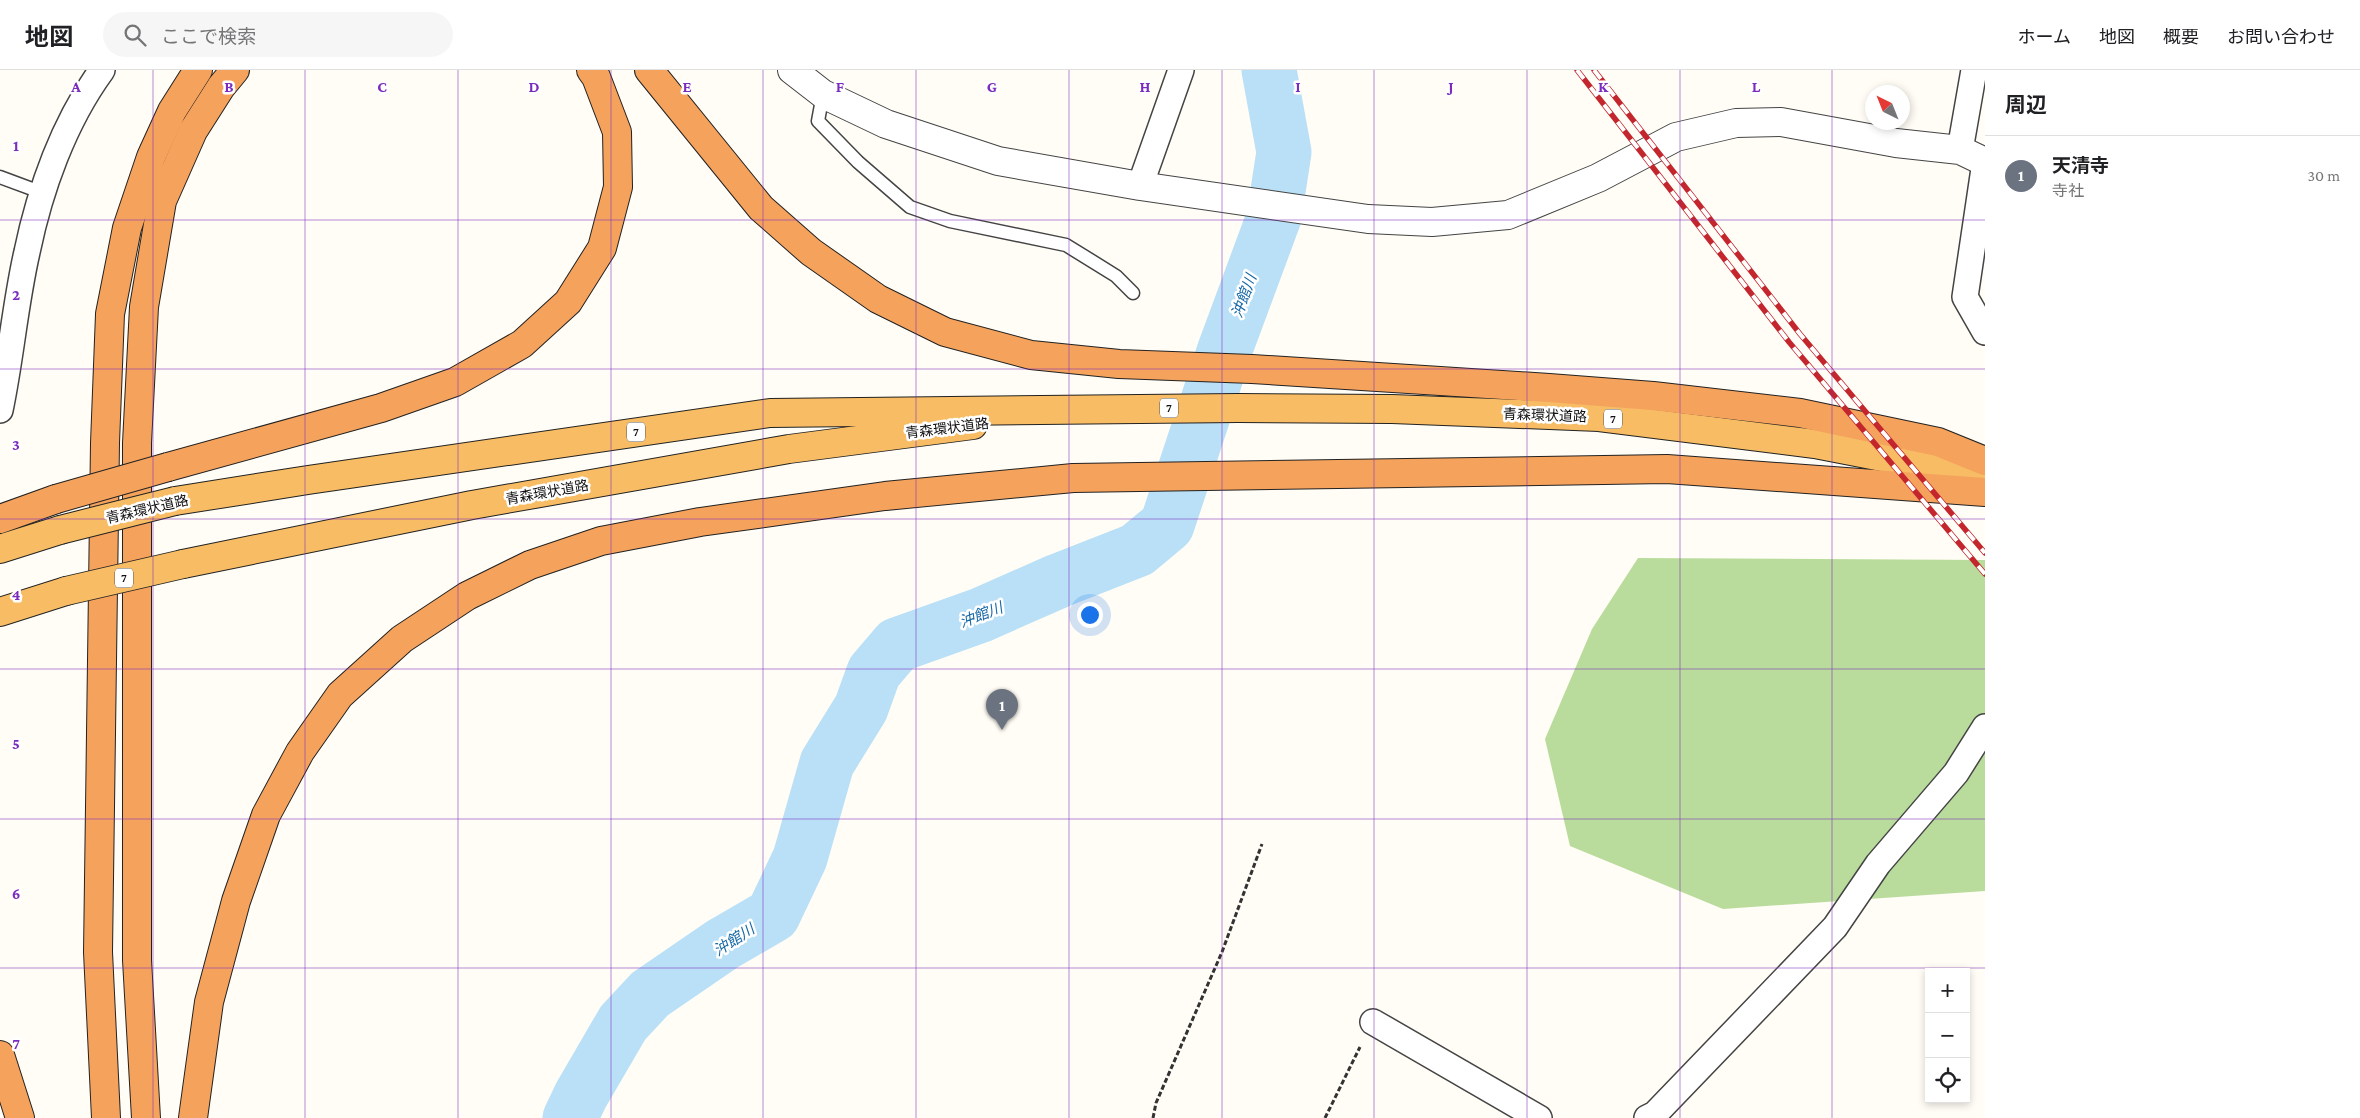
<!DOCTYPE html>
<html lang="ja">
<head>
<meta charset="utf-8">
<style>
  :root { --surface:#fff; --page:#f6f6f6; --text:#202124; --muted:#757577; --line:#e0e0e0; --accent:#0f766e }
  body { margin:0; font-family:"Crimson Pro","Noto Sans JP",serif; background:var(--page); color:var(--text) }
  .controls { position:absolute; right:15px; bottom:15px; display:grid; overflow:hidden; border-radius:0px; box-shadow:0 2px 8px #0003 }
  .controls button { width:45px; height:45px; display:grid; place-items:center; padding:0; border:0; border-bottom:1px solid var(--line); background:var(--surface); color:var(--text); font:25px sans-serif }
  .compass { position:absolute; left:1865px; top:15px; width:45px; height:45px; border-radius:50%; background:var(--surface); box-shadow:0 2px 8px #0003; rotate:317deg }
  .you { position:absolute; left:1089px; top:544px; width:18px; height:18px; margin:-12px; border:4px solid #fff; border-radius:50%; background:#1a73e8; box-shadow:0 0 0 8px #1a73e833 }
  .badge { display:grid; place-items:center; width:32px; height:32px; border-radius:50%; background:var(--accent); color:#fff; font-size:16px; font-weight:700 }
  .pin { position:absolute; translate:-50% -41px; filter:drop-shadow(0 1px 2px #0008) }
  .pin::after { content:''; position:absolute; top:26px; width:18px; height:15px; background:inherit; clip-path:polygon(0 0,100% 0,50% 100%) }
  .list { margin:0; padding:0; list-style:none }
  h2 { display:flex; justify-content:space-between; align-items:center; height:65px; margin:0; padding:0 20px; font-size:21px }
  h2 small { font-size:16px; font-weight:400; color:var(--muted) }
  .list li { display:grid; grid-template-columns:32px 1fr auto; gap:15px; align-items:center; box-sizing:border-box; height:80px; padding:0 20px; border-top:1px solid var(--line) }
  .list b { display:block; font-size:19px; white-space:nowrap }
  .list p { margin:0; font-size:16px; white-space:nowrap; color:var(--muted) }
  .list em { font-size:16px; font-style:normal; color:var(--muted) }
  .icon { flex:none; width:28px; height:28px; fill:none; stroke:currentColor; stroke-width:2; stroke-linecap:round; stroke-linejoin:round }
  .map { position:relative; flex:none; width:1985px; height:1048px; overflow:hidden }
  header { display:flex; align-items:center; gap:30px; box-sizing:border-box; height:70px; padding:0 25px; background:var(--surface); border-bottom:1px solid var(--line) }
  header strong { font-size:24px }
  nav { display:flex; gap:28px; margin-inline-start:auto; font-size:18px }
  .search { width:350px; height:45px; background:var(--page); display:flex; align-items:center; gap:12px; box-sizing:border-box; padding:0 18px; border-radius:28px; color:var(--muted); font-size:19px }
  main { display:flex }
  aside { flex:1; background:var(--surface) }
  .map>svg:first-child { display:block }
  .forest { fill:#b9dc9c }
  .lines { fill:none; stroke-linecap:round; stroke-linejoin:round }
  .river { stroke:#b9e0f7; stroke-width:55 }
  .service-casing { stroke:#444; stroke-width:15 }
  .minor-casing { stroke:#444; stroke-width:28 }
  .tertiary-casing { stroke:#444; stroke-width:30 }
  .trunk-casing { stroke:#222; stroke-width:30 }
  .motorway-casing { stroke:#222; stroke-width:30 }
  .path { stroke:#333; stroke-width:3; stroke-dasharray:5 2.5; stroke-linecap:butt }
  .service { stroke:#fff; stroke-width:12 }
  .minor { stroke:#fff; stroke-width:25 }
  .tertiary { stroke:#fff; stroke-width:28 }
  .trunk { stroke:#f7bc64; stroke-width:28 }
  .motorway { stroke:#f5a25d; stroke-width:28 }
  .rail-casing { stroke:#c4262e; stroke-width:5.5 }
  .rail { stroke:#fff; stroke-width:4; stroke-dasharray:11; stroke-linecap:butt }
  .trunk-bridge-casing { stroke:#222; stroke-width:30; stroke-linecap:butt }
  .motorway-bridge-casing { stroke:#222; stroke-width:30; stroke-linecap:butt }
  .trunk-bridge { stroke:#f7bc64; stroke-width:28 }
  .motorway-bridge { stroke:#f5a25d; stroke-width:28 }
  .grid { fill:none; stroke:#7b2cbf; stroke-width:1; stroke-opacity:0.55 }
  .labels { text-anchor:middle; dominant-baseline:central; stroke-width:5; stroke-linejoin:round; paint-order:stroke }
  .shield { fill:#fff; stroke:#585858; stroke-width:1 }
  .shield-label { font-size:12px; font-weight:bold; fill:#111 }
  .street-label { font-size:14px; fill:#111; stroke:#fff }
  .water-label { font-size:15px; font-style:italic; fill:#1768a6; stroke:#fff }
  .grid-label { font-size:16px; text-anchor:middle; font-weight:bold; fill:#7b2cbf; stroke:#fff; stroke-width:5; stroke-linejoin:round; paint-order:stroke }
</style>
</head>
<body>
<header>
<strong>地図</strong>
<div class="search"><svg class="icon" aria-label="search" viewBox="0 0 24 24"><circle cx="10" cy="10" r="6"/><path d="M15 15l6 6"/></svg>ここで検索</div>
<nav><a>ホーム</a><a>地図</a><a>概要</a><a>お問い合わせ</a></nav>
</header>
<main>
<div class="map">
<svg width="1985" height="1048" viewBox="0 0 1985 1048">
  <rect width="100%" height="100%" fill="#fffdf5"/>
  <path class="forest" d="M1638,488L1985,490V821L1723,839L1570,776L1545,669L1592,559Z"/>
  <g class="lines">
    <path class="river" d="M570,1048L581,1025L623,953L650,924L723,874L773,845L800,788L827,693L861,638L874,602L897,575L981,545L1058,511L1137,480L1167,455L1224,282L1274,147L1284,82L1269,0"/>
    <g class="service-casing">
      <g id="service">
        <path d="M823,24L818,51L858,92L910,137L950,151L1066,175L1116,206L1133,223"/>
        <path d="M0,107L43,123"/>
      </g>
    </g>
    <g class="minor-casing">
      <g id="minor">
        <path d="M1960,80L1974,0"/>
        <path d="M1985,92L1965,227L1985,262"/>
        <path d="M1140,116L1181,0"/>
        <path d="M0,340C11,288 15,234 27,182C40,119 64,52 102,0"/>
        <path d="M1373,952L1539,1048"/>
        <path d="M1647,1048L1655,1044L1835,857L1878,794L1956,703L1985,657"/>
      </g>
    </g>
    <g class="tertiary-casing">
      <path id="tertiary" d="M792,0L823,24L886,54L998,91L1140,116L1368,149L1432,152L1508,145L1598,108L1676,67L1736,53L1781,52L1896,73L1960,80L1985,92"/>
    </g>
    <g class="trunk-casing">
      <g id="trunk">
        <path d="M175,431L308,410L770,343L1238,338L1392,339L1599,347L1815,374L1985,407"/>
        <path d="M0,479L60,460"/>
        <path d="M183,494L472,435L789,379L973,355"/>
        <path d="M0,542L66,521"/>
      </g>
    </g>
    <g class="motorway-casing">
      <g id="motorway">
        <path d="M649,0L761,138L811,182L878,229L945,262L1031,285L1119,294L1252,299L1549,318L1653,326L1800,343L1938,372L1985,391"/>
        <path d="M168,397L381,338L455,312L522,274L568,232L602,178L618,117L617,62L596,7L591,0"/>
        <path d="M0,449L56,429"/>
        <path d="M0,985L20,1048"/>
        <path d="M106,1048L98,882L105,373L110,244L127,158L151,87L172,41L198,0"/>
        <path d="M146,1048L137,890V373L144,237L162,131L193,61L221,17L235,0"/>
        <path d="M193,1048L209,932L236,831L266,745L300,682L340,625L402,569L467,526L530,495L601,471L700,452L885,426L1073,408L1667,399L1985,422"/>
      </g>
    </g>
    <g class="path">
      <path d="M1153,1048L1156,1033L1222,882L1262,774"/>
      <path d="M1325,1048L1360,977"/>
    </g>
    <use href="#service" class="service"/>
    <use href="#minor" class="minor"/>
    <use href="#tertiary" class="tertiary"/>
    <use href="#trunk" class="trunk"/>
    <use href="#motorway" class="motorway"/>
    <g class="rail-casing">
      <g id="rail">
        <path d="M1577,0L1789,272L1985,504"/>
        <path d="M1594,0L1800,264L1985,483"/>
      </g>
    </g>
    <use href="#rail" class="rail"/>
    <g class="trunk-bridge-casing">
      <g id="trunk-bridge">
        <path d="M60,460L175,431"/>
        <path d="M66,521L183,494"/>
      </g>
    </g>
    <g class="motorway-bridge-casing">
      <path id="motorway-bridge" d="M56,429L168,397"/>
    </g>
    <use href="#trunk-bridge" class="trunk-bridge"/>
    <use href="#motorway-bridge" class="motorway-bridge"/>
  </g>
  <path class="grid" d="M153,0V1048M305,0V1048M458,0V1048M611,0V1048M763,0V1048M916,0V1048M1069,0V1048M1222,0V1048M1374,0V1048M1527,0V1048M1680,0V1048M1832,0V1048M0,150H1985M0,299H1985M0,449H1985M0,599H1985M0,749H1985M0,898H1985"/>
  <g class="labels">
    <g class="shield">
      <rect x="1160" y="328.5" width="18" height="19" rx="4"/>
      <rect x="1604" y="339.5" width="18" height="19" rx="4"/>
      <rect x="627" y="352.5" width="18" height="19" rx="4"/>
      <rect x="115" y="498.5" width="18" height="19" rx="4"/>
    </g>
    <g class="shield-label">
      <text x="1169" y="338">7</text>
      <text x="1613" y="349">7</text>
      <text x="636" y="362">7</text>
      <text x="124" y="508">7</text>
    </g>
    <g class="street-label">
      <text transform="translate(1545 345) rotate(2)">青森環状道路</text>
      <text transform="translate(947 358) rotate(-7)">青森環状道路</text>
      <text transform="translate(547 422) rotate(-10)">青森環状道路</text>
      <text transform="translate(147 439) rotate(-13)">青森環状道路</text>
    </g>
    <g class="water-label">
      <text transform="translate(1244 226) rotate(-70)">沖館川</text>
      <text transform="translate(981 545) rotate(-21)">沖館川</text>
      <text transform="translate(734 870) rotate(-33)">沖館川</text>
    </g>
  </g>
  <g class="grid-label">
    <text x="76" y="22">A</text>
    <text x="229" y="22">B</text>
    <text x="382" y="22">C</text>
    <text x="534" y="22">D</text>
    <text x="687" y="22">E</text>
    <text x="840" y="22">F</text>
    <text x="992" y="22">G</text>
    <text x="1145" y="22">H</text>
    <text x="1298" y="22">I</text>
    <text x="1451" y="22">J</text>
    <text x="1603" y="22">K</text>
    <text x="1756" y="22">L</text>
    <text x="16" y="81">1</text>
    <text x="16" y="230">2</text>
    <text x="16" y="380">3</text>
    <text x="16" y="530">4</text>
    <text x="16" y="679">5</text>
    <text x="16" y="829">6</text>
    <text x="16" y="979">7</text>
  </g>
</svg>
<div class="controls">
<button>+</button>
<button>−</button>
<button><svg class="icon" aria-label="locate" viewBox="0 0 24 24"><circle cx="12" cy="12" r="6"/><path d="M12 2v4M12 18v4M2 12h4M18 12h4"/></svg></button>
</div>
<svg class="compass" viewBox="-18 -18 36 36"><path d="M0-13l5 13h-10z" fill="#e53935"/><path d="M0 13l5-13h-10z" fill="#757577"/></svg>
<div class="you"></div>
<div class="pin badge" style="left:1002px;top:660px;background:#6b7280">1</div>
</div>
<aside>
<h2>周辺<small></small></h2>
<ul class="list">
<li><span class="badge" style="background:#6b7280">1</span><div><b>天清寺</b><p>寺社</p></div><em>30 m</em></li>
</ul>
</aside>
</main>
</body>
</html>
